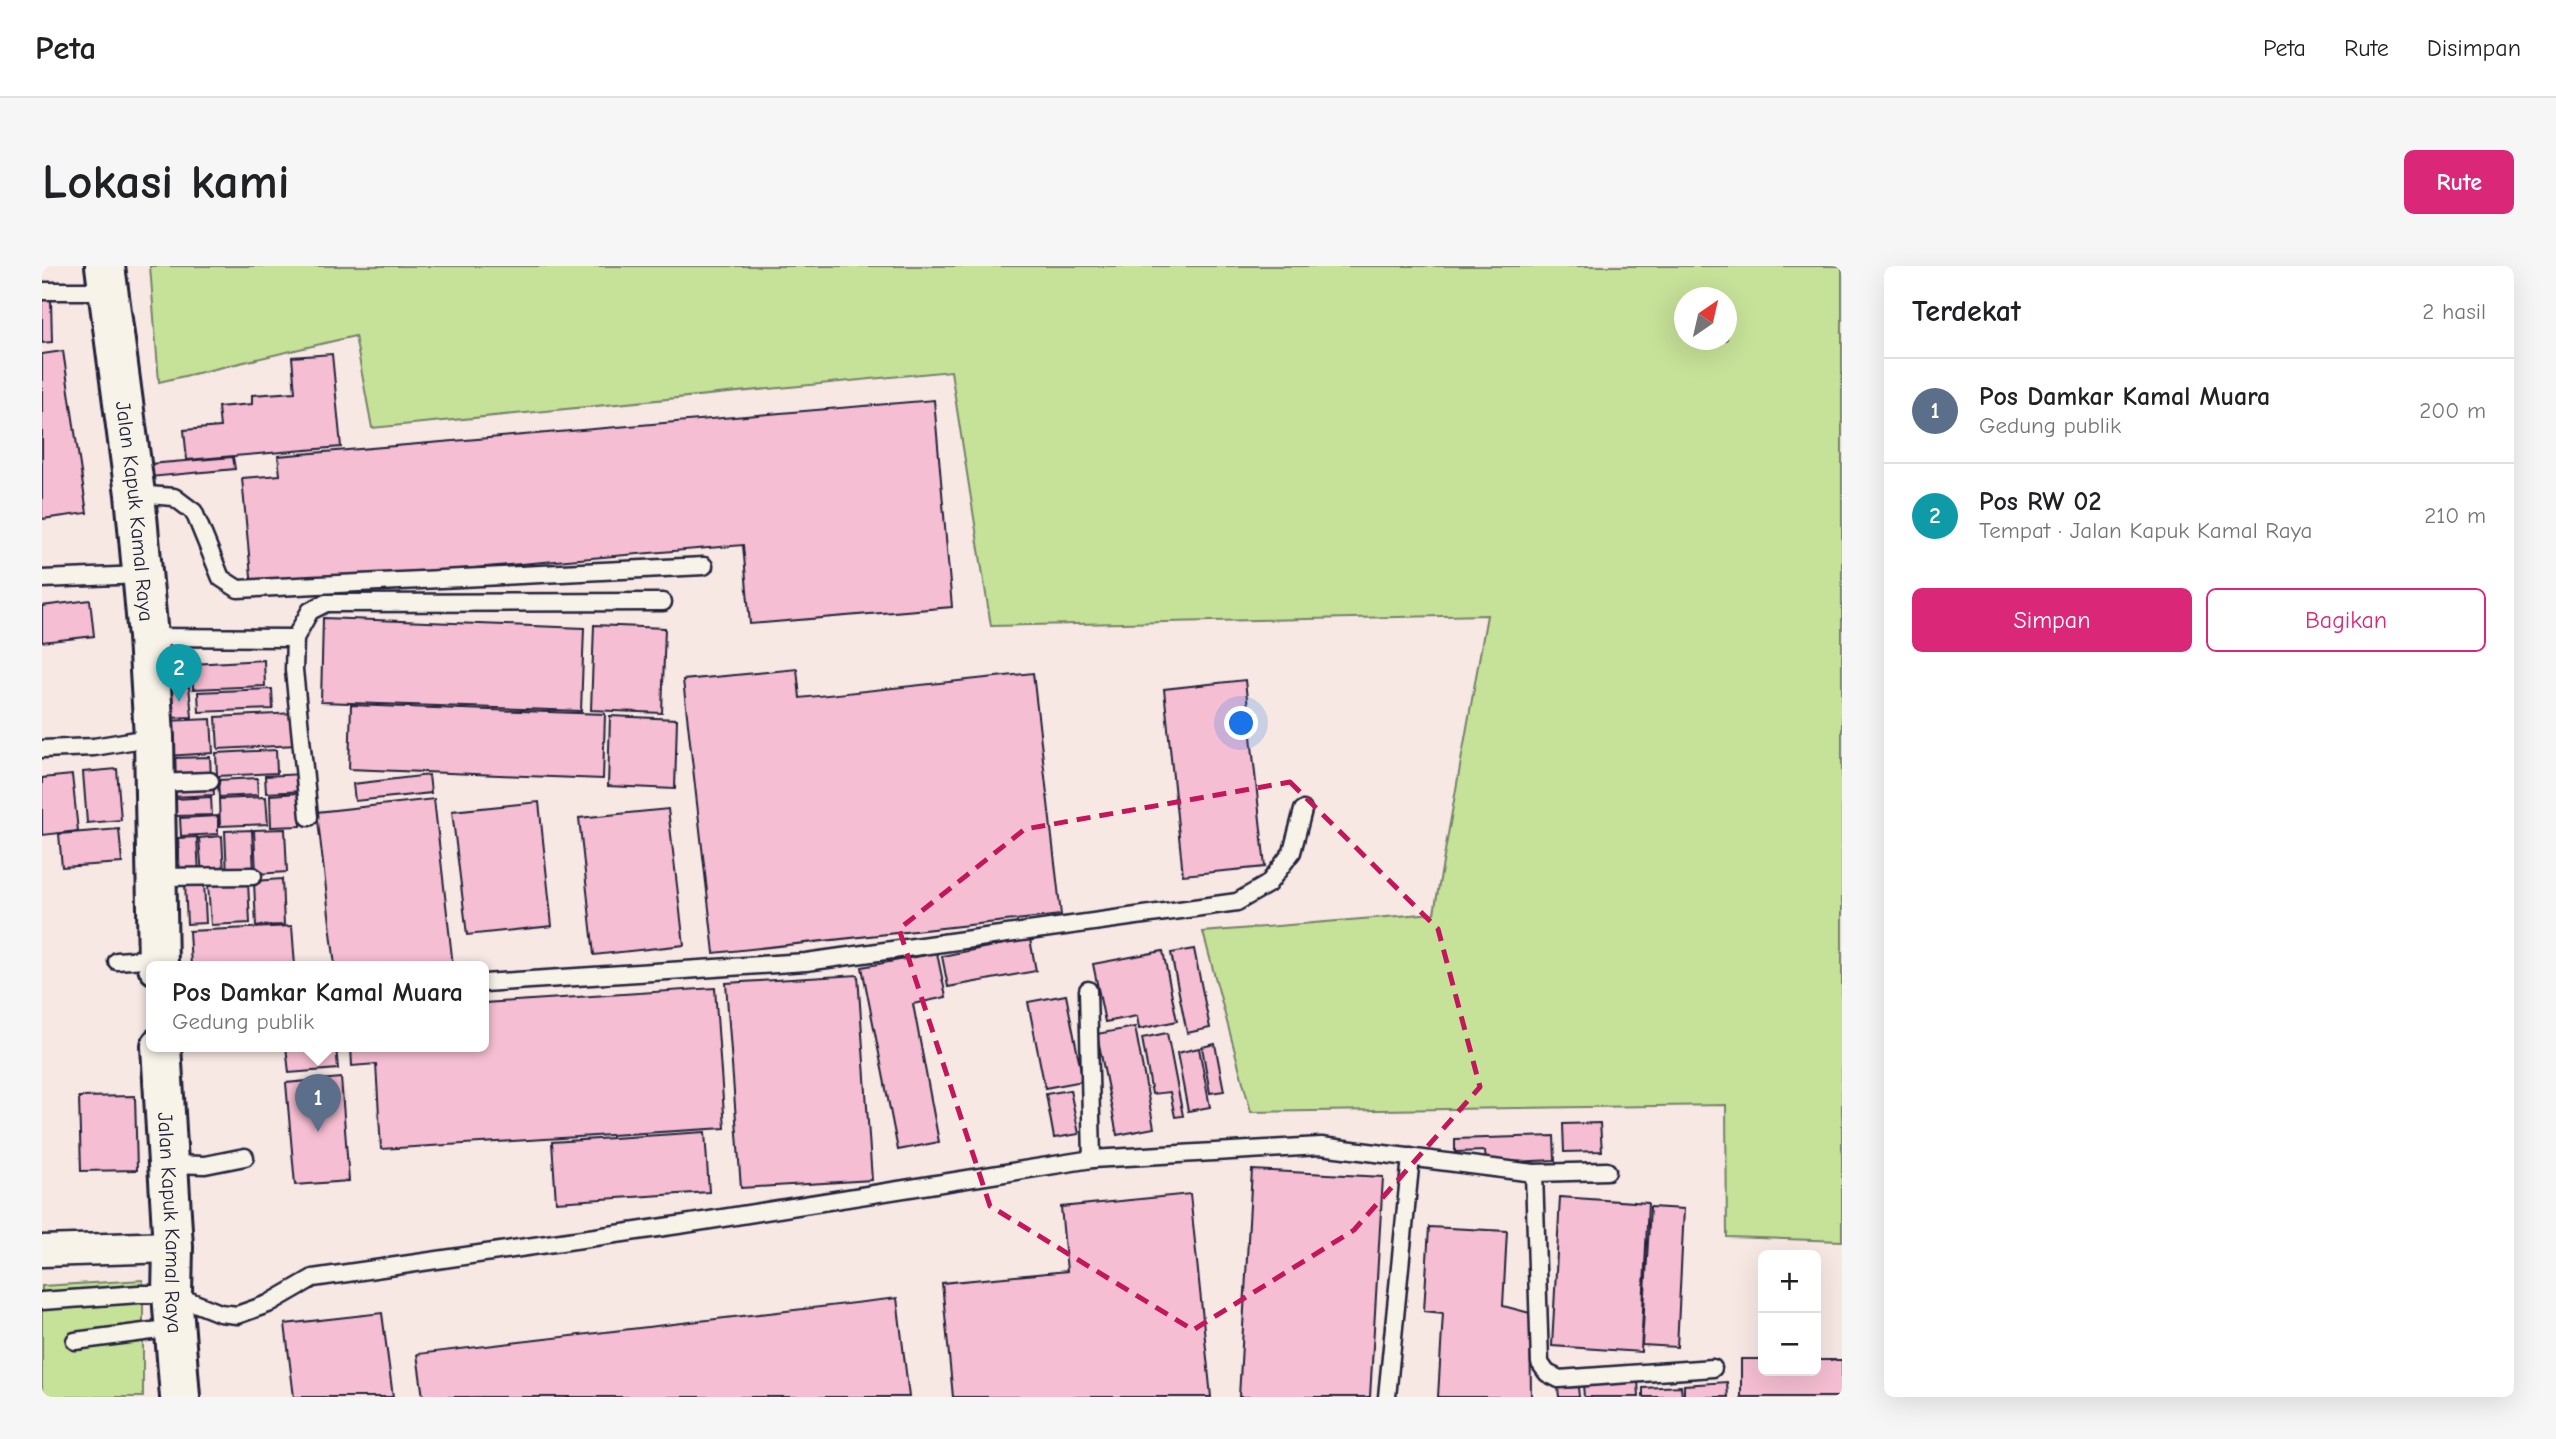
<!DOCTYPE html>
<html lang="id">
<head>
<meta charset="utf-8">
<style>
  :root { --surface:#fff; --page:#f6f6f6; --text:#202124; --muted:#757577; --line:#e0e0e0; --accent:#db2777 }
  body { margin:0; font-family:"Comic Neue",sans-serif; background:var(--page); color:var(--text) }
  .controls { position:absolute; right:21px; bottom:21px; display:grid; overflow:hidden; border-radius:10px; box-shadow:0 7px 28px #0002 }
  .controls button { width:63px; height:63px; display:grid; place-items:center; padding:0; border:0; border-bottom:2px solid var(--line); background:var(--surface); color:var(--text); font:35px sans-serif }
  .compass { position:absolute; left:1632px; top:21px; width:63px; height:63px; border-radius:50%; background:var(--surface); box-shadow:0 7px 28px #0002; rotate:34deg }
  .you { position:absolute; left:1200px; top:458px; width:24px; height:24px; margin:-18px; border:5px solid #fff; border-radius:50%; background:#1a73e8; box-shadow:0 0 0 10px #1a73e833 }
  .badge { display:grid; place-items:center; width:46px; height:46px; border-radius:50%; background:var(--accent); color:#fff; font-size:23px; font-weight:700 }
  .pin { position:absolute; translate:-50% -58px; filter:drop-shadow(0 2px 4px #0008) }
  .pin::after { content:''; position:absolute; top:37px; width:24px; height:21px; background:inherit; clip-path:polygon(0 0,100% 0,50% 100%) }
  .popup { position:absolute; left:104px; top:695px; width:343px; height:91px; box-sizing:border-box; display:grid; place-content:center; border-radius:10px; background:var(--surface); filter:drop-shadow(0 2px 5px #0005); font-size:23px; white-space:nowrap; color:var(--muted) }
  .popup b { font-size:26px; color:var(--text) }
  .popup::after { content:''; position:absolute; left:50%; top:100%; margin-left:-14px; border:14px solid transparent; border-top-color:var(--surface) }
  .list { margin:0; padding:0; list-style:none }
  h2 { display:flex; justify-content:space-between; align-items:center; height:91px; margin:0; padding:0 28px; font-size:30px }
  h2 small { font-size:23px; font-weight:400; color:var(--muted) }
  .list li { display:grid; grid-template-columns:46px 1fr auto; gap:21px; align-items:center; box-sizing:border-box; height:105px; padding:0 28px; border-top:2px solid var(--line) }
  .list b { display:block; font-size:26px; white-space:nowrap }
  .list p { margin:0; font-size:23px; white-space:nowrap; color:var(--muted) }
  .list em { font-size:23px; font-style:normal; color:var(--muted) }
  .actions { display:flex; gap:14px; padding:21px 28px }
  .actions a { flex:1; padding:16px 0; border:2px solid var(--accent); border-radius:10px; text-align:center; font-size:24px; color:var(--accent) }
  .actions .main { background:var(--accent); color:#fff }
  .map { position:relative; flex:none; width:1800px; height:1131px; overflow:hidden; border-radius:10px }
  header { display:flex; align-items:center; gap:42px; box-sizing:border-box; height:98px; padding:0 35px; background:var(--surface); border-bottom:2px solid var(--line) }
  header strong { font-size:33px }
  nav { display:flex; gap:38px; margin-inline-start:auto; font-size:24px }
  .intro { display:flex; align-items:center; justify-content:space-between; box-sizing:border-box; height:168px; padding:0 42px }
  h1 { margin:0; font-size:49px }
  .button { padding:18px 32px; border-radius:10px; background:var(--accent); color:#fff; font-size:24px; font-weight:700 }
  main { display:flex; gap:42px; padding:0 42px }
  aside { flex:1; background:var(--surface); border-radius:10px; box-shadow:0 7px 28px #0002 }
  .map>svg:first-child { display:block }
  .green { fill:#c6e198; stroke:#74826a; stroke-width:2; fill-rule:evenodd }
  .building { fill:#f6bed2; stroke:#22223b; stroke-width:2 }
  .lines { fill:none; stroke-linecap:round; stroke-linejoin:round }
  .lane-casing { stroke:#22223b; stroke-width:21 }
  .street-casing { stroke:#22223b; stroke-width:35 }
  .secondary-casing { stroke:#22223b; stroke-width:44 }
  .lane { stroke:#f7f3e8; stroke-width:16 }
  .street { stroke:#f7f3e8; stroke-width:30 }
  .secondary { stroke:#f7f3e8; stroke-width:38 }
  .marked { fill:none; stroke:#c2185b; stroke-width:5; stroke-dasharray:14 9; stroke-linejoin:round }
  .labels { text-anchor:middle; dominant-baseline:central; stroke-width:7; stroke-linejoin:round; paint-order:stroke }
  .street-label { font-size:21px; fill:#22223b; stroke:#f7f3e8 }
</style>
</head>
<body>
<header>
<strong>Peta</strong>
<nav><a>Peta</a><a>Rute</a><a>Disimpan</a></nav>
</header>
<div class="intro"><h1>Lokasi kami</h1><a class="button">Rute</a></div>
<main>
<div class="map">
<svg width="1800" height="1131" viewBox="0 0 1800 1131">
  <rect width="100%" height="100%" fill="#f7e8e4"/>
  <filter id="ink" filterUnits="userSpaceOnUse"><feTurbulence type="fractalNoise" baseFrequency=".0143" numOctaves="2"/><feDisplacementMap in="SourceGraphic" scale="14" xChannelSelector="R" yChannelSelector="G"/><feConvolveMatrix kernelMatrix="1 2 1 2 8 2 1 2 1" color-interpolation-filters="sRGB"/></filter>
  <g filter="url(#ink)">
    <g class="green">
      <path d="M108,0H1800V975L1685,971L1684,839L1209,846L1161,666L1392,647L1445,349L949,360L909,105L330,162L313,70L117,116ZM1643,32H1685V74H1643Z"/>
      <path d="M101,1014V1131H0V1020Z"/>
    </g>
    <g class="building">
      <path d="M9,33L10,76L0,77V34Z"/>
      <path d="M21,85L45,247L0,253V88Z"/>
      <path d="M290,88L299,181L145,194L142,164L178,161L176,141L210,138V129L253,126L250,91Z"/>
      <path d="M892,134L910,341L708,358L701,279L210,321L200,212L238,209L236,190Z"/>
      <path d="M191,191L193,203L108,211L107,198Z"/>
      <path d="M48,334L52,370L0,376V340Z"/>
      <path d="M281,352L542,362L539,445L279,436Z"/>
      <path d="M552,359L623,362L620,447L549,444Z"/>
      <path d="M222,394L223,420L151,423L150,398Z"/>
      <path d="M755,403L758,432L991,407L1019,649L672,687L641,414Z"/>
      <path d="M1203,414L1223,601L1141,609L1122,423Z"/>
      <path d="M147,420L150,451L126,452L123,422Z"/>
      <path d="M230,423L231,443L157,446L156,426Z"/>
      <path d="M309,439L563,448L561,513L307,503Z"/>
      <path d="M253,447L255,479L176,483L174,451Z"/>
      <path d="M568,450L635,453L633,523L566,520Z"/>
      <path d="M169,453L171,487L125,490L123,455Z"/>
      <path d="M234,484L235,507L175,510L174,487Z"/>
      <path d="M168,491L169,512L133,514L131,492Z"/>
      <path d="M75,503L79,554L45,557L41,506Z"/>
      <path d="M261,508L262,525L224,527L223,510Z"/>
      <path d="M30,509L36,565L0,569V512Z"/>
      <path d="M387,509L389,527L313,535L311,518Z"/>
      <path d="M215,512L216,529L177,531L176,514Z"/>
      <path d="M171,516L172,529L130,531L129,519Z"/>
      <path d="M257,527L259,560L229,561L228,529Z"/>
      <path d="M169,531L170,549L134,550L133,533Z"/>
      <path d="M224,531L226,558L178,560L177,533Z"/>
      <path d="M392,533L411,700H293L275,546Z"/>
      <path d="M497,536L510,660L425,669L410,545Z"/>
      <path d="M626,543L642,679L552,689L537,552Z"/>
      <path d="M176,550V568L139,570L138,552Z"/>
      <path d="M77,563L80,597L20,601L17,568Z"/>
      <path d="M243,563L245,606L214,608L212,564Z"/>
      <path d="M210,564L212,607L185,609L183,565Z"/>
      <path d="M180,570L182,608L160,609L157,572Z"/>
      <path d="M155,571L157,609H138L136,572Z"/>
      <path d="M240,613L242,659L214,660L212,615Z"/>
      <path d="M162,616L164,657L145,658L143,617Z"/>
      <path d="M206,616L208,657L169,659L166,618Z"/>
      <path d="M250,660L253,700H149L147,665Z"/>
      <path d="M988,673L994,705L906,721L900,690Z"/>
      <path d="M1152,683L1168,762L1145,767L1129,687Z"/>
      <path d="M1121,685L1135,755L1097,763L1095,750L1063,756L1051,698Z"/>
      <path d="M895,687L904,731L871,738L897,876L856,884L820,701Z"/>
      <path d="M816,709L830,914L699,922L684,717Z"/>
      <path d="M673,722L683,862L339,883L334,798L310,800L309,780H442V737Z"/>
      <path d="M1024,729L1041,815L1003,822L986,736Z"/>
      <path d="M1093,761L1112,862L1075,869L1055,768Z"/>
      <path d="M1125,767L1141,850L1133,851L1128,826L1110,828L1100,772Z"/>
      <path d="M1173,778L1182,825L1168,827L1160,781Z"/>
      <path d="M244,780H294L296,803L247,807Z"/>
      <path d="M1157,782L1168,841L1146,845L1135,787Z"/>
      <path d="M299,812L307,915L253,919L244,817Z"/>
      <path d="M1028,824L1037,868L1012,872L1004,828Z"/>
      <path d="M93,830L95,904L39,905L37,831Z"/>
      <path d="M1558,857L1560,885L1522,886L1521,858Z"/>
      <path d="M663,866L667,926L514,936L510,876Z"/>
      <path d="M1512,870L1513,894L1444,897L1443,885L1413,886V873Z"/>
      <path d="M1210,904L1341,911L1328,1131H1197Z"/>
      <path d="M1148,928L1169,1131H911L900,1017L1025,1005L1019,941Z"/>
      <path d="M1518,931L1606,937L1599,1086L1510,1080Z"/>
      <path d="M1608,941L1642,943L1635,1081L1600,1079Z"/>
      <path d="M1387,961L1465,965L1461,1040L1488,1047L1489,1131H1396L1401,1047L1382,1045Z"/>
      <path d="M855,1032L867,1131H381L375,1088Z"/>
      <path d="M340,1047L351,1131H252L243,1058Z"/>
      <path d="M1699,1093H1721V1105H1774V1094H1800V1131H1699Z"/>
      <path d="M1596,1114L1597,1131H1542L1541,1118Z"/>
      <path d="M1685,1116L1686,1131H1642V1119Z"/>
      <path d="M1639,1120L1640,1131H1601V1122Z"/>
      <path d="M1536,1121L1537,1131H1517L1516,1122Z"/>
    </g>
    <g class="lines">
      <g class="lane-casing">
        <g id="lane">
          <path d="M0,25H65"/>
          <path d="M93,228L132,231L152,246L179,312L196,323L662,300"/>
          <path d="M0,313L100,309"/>
          <path d="M106,371L253,372"/>
          <path d="M0,483L52,481L112,471"/>
          <path d="M112,517L168,515"/>
          <path d="M267,551L252,404L253,372L268,345L284,337L621,336"/>
          <path d="M114,611L211,610"/>
          <path d="M75,695L116,692"/>
          <path d="M442,717L764,696L1195,636L1226,618L1250,586L1261,544"/>
          <path d="M1046,724L1050,893"/>
          <path d="M126,898L163,899L203,891"/>
          <path d="M1492,907L1498,1097L1505,1107L1517,1113L1671,1102"/>
          <path d="M0,1035L97,1028H130L178,1047L195,1049L226,1038L271,1012L643,958L1050,893L1279,880L1492,907L1565,905"/>
          <path d="M33,1075L133,1062"/>
          <path d="M1345,1131L1369,891"/>
        </g>
      </g>
      <g class="street-casing">
        <path id="street" d="M0,985L131,981"/>
      </g>
      <g class="secondary-casing">
        <g id="secondary">
          <path id="s1" d="M63,0L93,228L106,371L112,471L116,700"/>
          <path id="s2" d="M119,780L131,981L130,1028L138,1131"/>
        </g>
      </g>
      <use href="#lane" class="lane"/>
      <use href="#street" class="street"/>
      <use href="#secondary" class="secondary"/>
    </g>
  </g>
  <path class="marked" d="M1248,516L1396,663L1438,821L1312,964L1151,1064L948,940L857,663L983,563Z"/>
  <g class="labels">
    <g class="street-label">
      <text stroke="none"><textPath href="#s1" startOffset="247">Jalan Kapuk Kamal Raya</textPath></text>
      <text stroke="none"><textPath href="#s2" startOffset="177">Jalan Kapuk Kamal Raya</textPath></text>
    </g>
  </g>
</svg>
<div class="controls">
<button>+</button>
<button>−</button>
</div>
<svg class="compass" viewBox="-18 -18 36 36"><path d="M0-13l5 13h-10z" fill="#e53935"/><path d="M0 13l5-13h-10z" fill="#757577"/></svg>
<div class="you"></div>
<div class="pin badge" style="left:276px;top:866px;background:#5c6f8a">1</div>
<div class="popup"><b>Pos Damkar Kamal Muara</b>Gedung publik</div>
<div class="pin badge" style="left:137px;top:436px;background:#0f9aa8">2</div>
</div>
<aside>
<h2>Terdekat<small>2 hasil</small></h2>
<ul class="list">
<li><span class="badge" style="background:#5c6f8a">1</span><div><b>Pos Damkar Kamal Muara</b><p>Gedung publik</p></div><em>200 m</em></li>
<li><span class="badge" style="background:#0f9aa8">2</span><div><b>Pos RW 02</b><p>Tempat · Jalan Kapuk Kamal Raya</p></div><em>210 m</em></li>
</ul>
<div class="actions"><a class="main">Simpan</a><a>Bagikan</a></div>
</aside>
</main>
</body>
</html>
